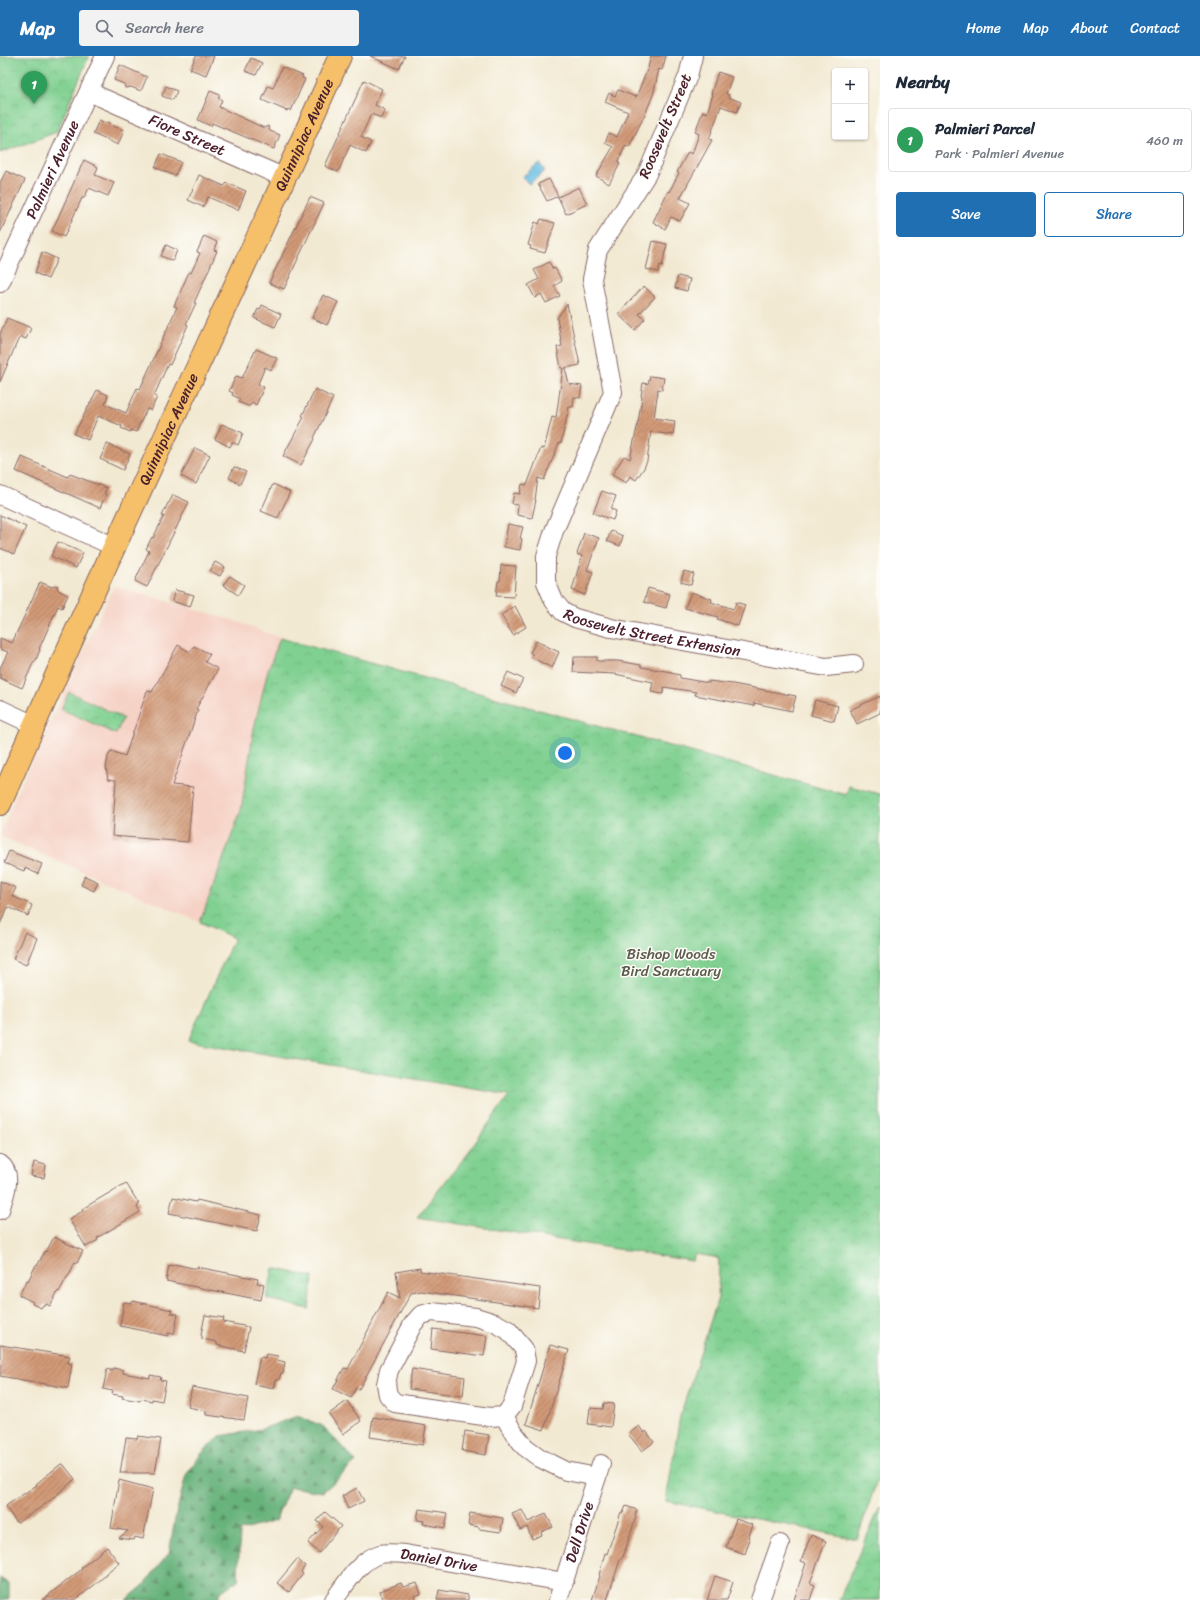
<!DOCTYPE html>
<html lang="en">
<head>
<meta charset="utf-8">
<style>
  :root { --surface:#fff; --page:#f2f2f3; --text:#1f2937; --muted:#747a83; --line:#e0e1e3; --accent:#1f6fb2 }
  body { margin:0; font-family:Sriracha,sans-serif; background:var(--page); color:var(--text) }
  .controls { position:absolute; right:12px; top:12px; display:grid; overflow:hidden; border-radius:4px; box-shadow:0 1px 3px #0004 }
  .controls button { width:36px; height:36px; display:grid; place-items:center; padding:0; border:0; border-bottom:1px solid var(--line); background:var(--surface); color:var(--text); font:20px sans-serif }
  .you { position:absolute; left:565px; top:697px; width:14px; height:14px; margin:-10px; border:3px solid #fff; border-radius:50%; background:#1a73e8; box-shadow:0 0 0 6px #1a73e833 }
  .badge { display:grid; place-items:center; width:26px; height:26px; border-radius:50%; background:var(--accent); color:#fff; font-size:13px; font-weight:700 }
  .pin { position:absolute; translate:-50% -33px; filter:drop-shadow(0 1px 2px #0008) }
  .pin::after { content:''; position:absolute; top:21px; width:14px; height:12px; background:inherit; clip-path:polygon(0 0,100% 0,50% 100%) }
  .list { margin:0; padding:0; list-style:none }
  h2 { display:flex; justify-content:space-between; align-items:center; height:52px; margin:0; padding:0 16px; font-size:17px }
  h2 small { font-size:13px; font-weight:400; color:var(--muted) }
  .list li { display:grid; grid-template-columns:26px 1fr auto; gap:12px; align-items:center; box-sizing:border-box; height:64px; margin:0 8px 8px; padding:0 8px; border:1px solid var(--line); border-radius:4px }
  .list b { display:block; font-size:15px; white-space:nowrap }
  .list p { margin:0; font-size:13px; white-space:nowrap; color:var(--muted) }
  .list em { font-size:13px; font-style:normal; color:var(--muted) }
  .actions { display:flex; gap:8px; padding:12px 16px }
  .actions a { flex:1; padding:9px 0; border:1px solid var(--accent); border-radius:4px; text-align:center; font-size:14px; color:var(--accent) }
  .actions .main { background:var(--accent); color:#fff }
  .icon { flex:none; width:22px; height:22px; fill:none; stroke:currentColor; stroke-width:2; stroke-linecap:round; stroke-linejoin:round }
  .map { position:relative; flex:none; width:880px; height:1544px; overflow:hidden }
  header { display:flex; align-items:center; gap:24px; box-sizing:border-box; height:56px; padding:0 20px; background:var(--accent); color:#fff }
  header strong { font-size:19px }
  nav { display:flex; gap:22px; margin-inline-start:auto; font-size:14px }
  .search { width:280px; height:36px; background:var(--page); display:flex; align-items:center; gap:10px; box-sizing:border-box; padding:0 14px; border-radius:4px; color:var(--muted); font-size:15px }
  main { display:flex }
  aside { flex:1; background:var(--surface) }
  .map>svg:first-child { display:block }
  .built { fill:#f6d1c5 }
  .forest { fill:url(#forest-firs); stroke:#596853 }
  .park { fill:url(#park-crowns); stroke:#65785e }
  .water { fill:#66bee3; stroke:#586e87 }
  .building { fill:url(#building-hatch) }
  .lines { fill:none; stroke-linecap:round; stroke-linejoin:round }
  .minor-casing { stroke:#856665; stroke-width:20 }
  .major-casing { stroke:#856665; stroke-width:24 }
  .minor { stroke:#fff; stroke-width:18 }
  .major { stroke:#f6c06b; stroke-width:22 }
  .labels { text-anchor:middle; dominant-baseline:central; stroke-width:3; stroke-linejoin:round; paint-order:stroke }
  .street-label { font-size:15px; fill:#4a1f2b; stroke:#fdfcf7 }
  .park-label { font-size:15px; fill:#5d5d4f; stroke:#fdfcf7 }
</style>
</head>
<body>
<header>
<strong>Map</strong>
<div class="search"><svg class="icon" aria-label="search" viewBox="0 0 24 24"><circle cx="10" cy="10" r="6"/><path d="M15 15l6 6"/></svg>Search here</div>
<nav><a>Home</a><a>Map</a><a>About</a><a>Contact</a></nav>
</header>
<main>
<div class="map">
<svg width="880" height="1544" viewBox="0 0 880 1544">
  <defs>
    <pattern id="forest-firs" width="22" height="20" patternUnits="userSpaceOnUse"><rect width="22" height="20" fill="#68b27b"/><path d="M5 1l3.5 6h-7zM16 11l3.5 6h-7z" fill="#589065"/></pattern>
    <pattern id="park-crowns" width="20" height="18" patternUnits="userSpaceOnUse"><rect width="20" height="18" fill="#80d091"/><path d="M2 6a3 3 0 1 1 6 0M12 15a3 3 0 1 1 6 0" fill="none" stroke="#70b27d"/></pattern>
    <pattern id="building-hatch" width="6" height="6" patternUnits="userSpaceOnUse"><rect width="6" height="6" fill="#d19a77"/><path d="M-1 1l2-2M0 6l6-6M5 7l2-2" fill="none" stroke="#ac7d62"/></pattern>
  </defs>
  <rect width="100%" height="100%" fill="#fdfcf7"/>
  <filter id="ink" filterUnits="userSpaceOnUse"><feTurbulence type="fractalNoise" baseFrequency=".025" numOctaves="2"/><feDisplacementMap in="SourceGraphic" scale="8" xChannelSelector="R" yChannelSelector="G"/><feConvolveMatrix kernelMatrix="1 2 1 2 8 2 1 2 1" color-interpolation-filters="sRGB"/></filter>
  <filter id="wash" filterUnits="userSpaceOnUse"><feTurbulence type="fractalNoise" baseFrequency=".012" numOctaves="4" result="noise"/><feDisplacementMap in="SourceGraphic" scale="16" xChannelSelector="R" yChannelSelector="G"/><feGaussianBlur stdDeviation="0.9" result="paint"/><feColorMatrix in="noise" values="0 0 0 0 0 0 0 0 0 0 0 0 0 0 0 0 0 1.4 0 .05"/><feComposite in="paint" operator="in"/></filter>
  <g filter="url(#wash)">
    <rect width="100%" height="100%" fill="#f2e9d2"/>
    <path class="built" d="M114,530L232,564L280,582L268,614L254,672L241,754L200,866L0,780L13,746Z"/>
    <g class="forest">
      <path d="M297,1360L323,1370L356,1406L323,1436L290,1431L275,1465L240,1475L238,1524L219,1537V1544H126L143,1530L169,1497L176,1458L186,1419L201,1398L220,1380L262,1373Z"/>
      <path d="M0,1522L9,1528V1544H0Z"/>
    </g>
    <g class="park">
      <path d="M0,0H89L57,76L0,97Z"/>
      <path d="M280,582L846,739L849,730L880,738V1416L857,1483L666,1445L680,1360L718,1242L719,1202L695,1198L692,1205L417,1161L465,1101L509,1039L188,985L234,882L200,866L241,754L254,672L268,614Z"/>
      <path d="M69,636L123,662L116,678L61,653Z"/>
      <path d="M273,1212L313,1221L309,1253L267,1243Z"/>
      <path d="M880,1451V1544H839Z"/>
    </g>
    <path class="water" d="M539,107L545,115L529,128L522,121Z"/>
    <g id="blocks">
      <g class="building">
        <path d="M196,0H214L206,19L190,13Z"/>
        <path d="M370,0H405L399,13Z"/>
        <path d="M651,0H666L662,14L659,13L653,39L646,56L629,91L626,89L618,106L620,108L609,128L596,120L613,91L605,87L609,77L617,81L628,56L605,46L609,37L615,40L618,34L636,41L648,12Z"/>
        <path d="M251,2L262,7L256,19L245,15Z"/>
        <path d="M120,9L147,21L141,35L131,31L125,32L124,28L114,24Z"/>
        <path d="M282,11L303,20L302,22L305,23L291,55L288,53L287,55L262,44L268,30L273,32Z"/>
        <path d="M718,16L732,21L726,38L729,39L728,41L741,46L737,56L721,50L709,83L712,84L680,142L690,147L680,165L671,161L665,173L653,166L668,135L669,136L679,117L677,116L688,96L692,98L699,78L695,76L703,55L707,57L713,38H711Z"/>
        <path d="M364,24L382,33L375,49L385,54L381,62L371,58L361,81L371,86L366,97L350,89L338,116L325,110Z"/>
        <path d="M166,30L177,35L173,44L162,40Z"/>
        <path d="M210,35L220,39L218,42L222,44L219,51L264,72L268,70L270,75L280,79L274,93L212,67L211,70L198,64Z"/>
        <path d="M99,64L106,67L109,66L113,70L124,74L118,89L93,78Z"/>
        <path d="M161,98L181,106L175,120L155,111Z"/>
        <path d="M84,104L98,111L95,119L114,127L108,140L89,132L84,142H82L64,181L52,175Z"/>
        <path d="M6,115L25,124L0,177V127Z"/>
        <path d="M199,119L224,130L227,127L246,135L238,154L208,141L203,151L188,144Z"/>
        <path d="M549,123L558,140L547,145L538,128Z"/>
        <path d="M579,131L587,148L566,158L558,141Z"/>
        <path d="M310,141L324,147L284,233L269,227Z"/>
        <path d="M541,163L555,167L545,197L530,193L531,190L528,189L535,166L539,168Z"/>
        <path d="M204,180L217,186L214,194L217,195L194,247H196L186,268L188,269L170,309L168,308L154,340L157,341L151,354L147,353L136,376L131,374L130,376L121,372L122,370L98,360L88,384L74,378L97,334L108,339L105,348L126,357L137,332L140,333L177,251L174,250L189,216L191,217L200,197L197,196Z"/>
        <path d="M653,185L667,188L662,210L660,209L658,216L646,213Z"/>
        <path d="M166,189L177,194L173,205L161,200Z"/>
        <path d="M42,196L57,203L48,223L35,217Z"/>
        <path d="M549,206L553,213L555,212L562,225L554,230L560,240L546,247L541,238L535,242L528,229L539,223L534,214Z"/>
        <path d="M678,220L690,223L687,235L675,232Z"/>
        <path d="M644,230L655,241L639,258L645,263L635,274L618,258Z"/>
        <path d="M323,239L338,246L327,269L312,262Z"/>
        <path d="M567,248L580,309L565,312L569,328L582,330L580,342L574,341L573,351H569L561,387H559L544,424L538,422L535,444H536L532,462L517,459L518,449L512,448L514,437L520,438L522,428L527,429L541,392L544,393L552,361L556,362L563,312H561L557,291L562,290L557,262Z"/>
        <path d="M262,249L281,258L275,271L254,262L258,253L260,254Z"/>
        <path d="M7,262L31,272L26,283L21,281L18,284L0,326V278Z"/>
        <path d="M256,293L277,302L271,314L265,311L258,328L264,331L256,349L252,346L250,350H248L238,346L240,343L232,339L233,337L229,335L236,320L242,322Z"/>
        <path d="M650,320L664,322L662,334L658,333L654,362L675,365L673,379L651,376L647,405L644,412L636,424L630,420L626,427L612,419L624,400L630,403L638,367L642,341L641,340L643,327L648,328Z"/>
        <path d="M315,333L333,342L314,382L315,383L301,409L283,400L304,361L302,360Z"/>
        <path d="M222,368L243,377L238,389L232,386L230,391L215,383Z"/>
        <path d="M107,388L130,398L123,414L100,403Z"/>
        <path d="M195,392L210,399L196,428L181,420Z"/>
        <path d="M22,401L68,421L70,418L107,432L104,437L106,438L100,452L16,415Z"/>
        <path d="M234,411L246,416L240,428L229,422Z"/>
        <path d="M273,428L290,436L278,462L261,455Z"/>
        <path d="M602,435L616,440L611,453L616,455L613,464L593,457Z"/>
        <path d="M173,439L189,446L147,531L135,525L149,495L146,493L152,481L153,482L164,460H162L168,447H169Z"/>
        <path d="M0,459L26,471L14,498L0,492Z"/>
        <path d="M508,468L523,471L520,482L522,483L520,494L504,491Z"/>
        <path d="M611,475L623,480L620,490L607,485Z"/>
        <path d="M584,477L599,482L587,514L593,516L585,539L572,534L582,500L577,498Z"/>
        <path d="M58,486L83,497L76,512L51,500Z"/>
        <path d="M215,506L225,511L220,520L210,515Z"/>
        <path d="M501,509L516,510L514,541L496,540L498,525H500Z"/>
        <path d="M684,515L694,518L691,529L681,526Z"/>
        <path d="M230,520L244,529L238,539L223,529Z"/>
        <path d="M40,526L52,531L57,529L58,534L68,539L62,552L58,550L39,593L40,594L35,606L34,605L22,632L0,622V612L8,596L0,593V582L12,587Z"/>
        <path d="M648,532L670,538L666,552L644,546Z"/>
        <path d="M175,534L194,539L190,551L172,545Z"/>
        <path d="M691,536L712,543L711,546L734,553L736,546L745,549L738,570L717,563L718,561L685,552Z"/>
        <path d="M515,550L526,571L513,579L501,559Z"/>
        <path d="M536,585L559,596L552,612L531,601L533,599L530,597Z"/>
        <path d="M178,589L190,596L194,590L210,598L205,606L218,613L196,653L198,654L172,729L193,731L188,786L112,780L116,724L108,723L106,712L108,701L111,695L125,700L147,635L152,636Z"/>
        <path d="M574,601H597V605H618L641,609V611L672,616L671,617L680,619V622L709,627V625L733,628L796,640L792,655L754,647V650L695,639L696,636L664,631L663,638L651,636L653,626L615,618L573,616Z"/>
        <path d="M508,616L523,623L516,637L501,630Z"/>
        <path d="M880,640V657L857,668L850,654Z"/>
        <path d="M815,644L838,650L834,665L811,659Z"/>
        <path d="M9,795L42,808L38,818L25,812L24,815L4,807Z"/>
        <path d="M85,820L98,826L94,835L81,829Z"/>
        <path d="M0,825L16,832L12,840L32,849L28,860L8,851L0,868Z"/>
        <path d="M25,876L37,882L26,909L13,903Z"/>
        <path d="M34,1106L46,1109L44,1122L31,1120Z"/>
        <path d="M126,1127L139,1148L137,1152L140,1156L97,1182L98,1184L86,1191L69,1163L83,1155L82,1153Z"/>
        <path d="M173,1141L196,1146L197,1144L261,1159L257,1175L169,1157Z"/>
        <path d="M54,1181L83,1195L77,1207L75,1206L68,1221H67L59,1236L58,1235L50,1250L46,1248L45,1250L43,1249L41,1252L32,1248L33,1246L19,1239L27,1224L28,1225L36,1209L37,1210L45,1195L46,1196Z"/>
        <path d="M174,1208L193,1212H197V1211L258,1223L257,1227L264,1228L261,1244L166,1225L169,1209L173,1210Z"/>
        <path d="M420,1212V1215L540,1232L538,1252L421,1235L411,1237L359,1333L356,1332L351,1342L333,1333L344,1312L348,1313L388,1236L400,1242L396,1216Z"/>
        <path d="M133,1245L172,1254L171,1257L178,1258L174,1278L168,1277V1280L120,1270L124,1246L132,1247Z"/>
        <path d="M205,1259L224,1262L223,1266L249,1271L244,1295L217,1289V1286L202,1283V1280L201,1279Z"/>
        <path d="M433,1273L487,1280L484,1300L431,1293Z"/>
        <path d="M0,1289L70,1300L68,1307L72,1308L68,1332L0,1320Z"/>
        <path d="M550,1289L569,1294L544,1374L526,1368Z"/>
        <path d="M266,1298L278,1300L277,1304L285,1306L283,1317H281L279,1324H276L274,1332L254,1328L260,1301L265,1302Z"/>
        <path d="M113,1312L123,1314V1317L150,1322V1319L161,1321L160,1324L166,1325L162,1345L152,1343V1345L141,1343L140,1345L122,1342L123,1340L112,1338L113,1335L103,1333L107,1313L113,1315Z"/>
        <path d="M412,1313L465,1321L463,1340L409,1333Z"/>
        <path d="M192,1331L248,1342L244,1364L206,1359V1355L188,1351Z"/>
        <path d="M347,1345L361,1365L343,1378L329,1358Z"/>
        <path d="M604,1347L614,1348L611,1371L588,1368L590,1352L603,1353Z"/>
        <path d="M373,1361L426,1370L423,1389L370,1381Z"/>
        <path d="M639,1370L644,1377L646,1375L654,1386L642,1395L628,1378Z"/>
        <path d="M465,1375L489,1379L486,1399L462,1395Z"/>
        <path d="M138,1380L161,1383L155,1417H120L126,1382L137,1383Z"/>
        <path d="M61,1408H63L75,1423L47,1447L17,1467L6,1452L7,1449L37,1429L36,1428Z"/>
        <path d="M119,1424L153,1433L143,1483L135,1481L134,1484L119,1482L128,1475L111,1472Z"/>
        <path d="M357,1432L364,1445L348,1453L342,1440Z"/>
        <path d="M626,1450L637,1454L635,1459L636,1461L623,1501L620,1504L607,1544H592L600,1520L599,1519L605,1497L607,1498L621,1456L623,1457Z"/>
        <path d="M419,1453L448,1457L445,1472L423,1468L424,1465L417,1464Z"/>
        <path d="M522,1454L528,1466L546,1458L553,1471L541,1476L542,1479L532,1483L527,1471L520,1474L512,1458Z"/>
        <path d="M325,1456L341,1470L319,1497L308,1487L323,1470L317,1465Z"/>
        <path d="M470,1457L503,1462L501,1476L479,1473V1471L468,1469Z"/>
        <path d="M736,1463L753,1469L748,1482L750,1483L745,1498L726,1491Z"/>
        <path d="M811,1479L826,1485L810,1527L815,1529L810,1544H794L806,1507L801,1505Z"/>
        <path d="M107,1491L119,1507L105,1518L106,1519L92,1531L75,1544H42L82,1513L81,1512Z"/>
        <path d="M297,1503L305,1510L301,1516L303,1518L289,1536L277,1527Z"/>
        <path d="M715,1520L733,1526L727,1544H707Z"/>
        <path d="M401,1527L403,1531L417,1527L421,1538L414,1540L416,1544H383L380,1535Z"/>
        <path d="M439,1534L468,1539V1544H437Z"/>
      </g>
    </g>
  </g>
  <g filter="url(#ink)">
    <use href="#blocks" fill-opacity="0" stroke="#856665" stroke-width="1"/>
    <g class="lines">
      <g class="minor-casing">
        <g id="minor">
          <path id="s1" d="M693,0L688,20L647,118L598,194L592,223L613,336L554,475L546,500V526L554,545L563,556L575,562L611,572L826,611L854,608"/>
          <path id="s2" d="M89,36L285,122"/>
          <path id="s3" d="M0,227L105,0"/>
          <path d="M0,439L115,491"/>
          <path d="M0,653L34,669"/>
          <path d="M0,1108C14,1118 4,1140 0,1154"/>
          <path d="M504,1360L490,1361L395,1347L388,1339L386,1328L389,1314L413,1268L421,1259L432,1256L476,1261L495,1267L508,1274L524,1293L526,1305L512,1350L504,1360L514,1377L525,1391L540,1402L566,1415L597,1421"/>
          <path id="s4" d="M334,1544C346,1528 359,1504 380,1498C388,1496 398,1498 405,1498L564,1526"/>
          <path id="s5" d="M558,1544L601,1408"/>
          <path d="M760,1544L780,1488"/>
        </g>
      </g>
      <g class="major-casing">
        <g id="major">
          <path id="s6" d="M0,748C108,496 228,250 340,0"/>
        </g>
      </g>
      <use href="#minor" class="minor"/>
      <use href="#major" class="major"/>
    </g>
  </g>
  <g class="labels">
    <g class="street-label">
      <text transform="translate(665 70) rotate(-67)">Roosevelt Street</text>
      <text stroke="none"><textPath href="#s2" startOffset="107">Fiore Street</textPath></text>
      <text stroke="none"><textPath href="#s6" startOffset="735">Quinnipiac Avenue</textPath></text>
      <text stroke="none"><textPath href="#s3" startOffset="125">Palmieri Avenue</textPath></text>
      <text stroke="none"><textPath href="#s6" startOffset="411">Quinnipiac Avenue</textPath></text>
      <text stroke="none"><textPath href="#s1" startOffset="692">Roosevelt Street Extension</textPath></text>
      <text stroke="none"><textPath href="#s5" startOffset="71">Dell Drive</textPath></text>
      <text stroke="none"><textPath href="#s4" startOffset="126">Daniel Drive</textPath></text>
    </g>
    <g class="park-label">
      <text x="671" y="898">Bishop Woods<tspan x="671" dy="17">Bird Sanctuary</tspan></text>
    </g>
  </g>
</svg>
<div class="controls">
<button>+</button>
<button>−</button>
</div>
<div class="you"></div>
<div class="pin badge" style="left:34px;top:48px;background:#2e9e5b">1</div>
</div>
<aside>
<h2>Nearby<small></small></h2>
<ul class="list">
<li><span class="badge" style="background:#2e9e5b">1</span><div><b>Palmieri Parcel</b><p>Park · Palmieri Avenue</p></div><em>460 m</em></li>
</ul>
<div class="actions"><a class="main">Save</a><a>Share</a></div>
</aside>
</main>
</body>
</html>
